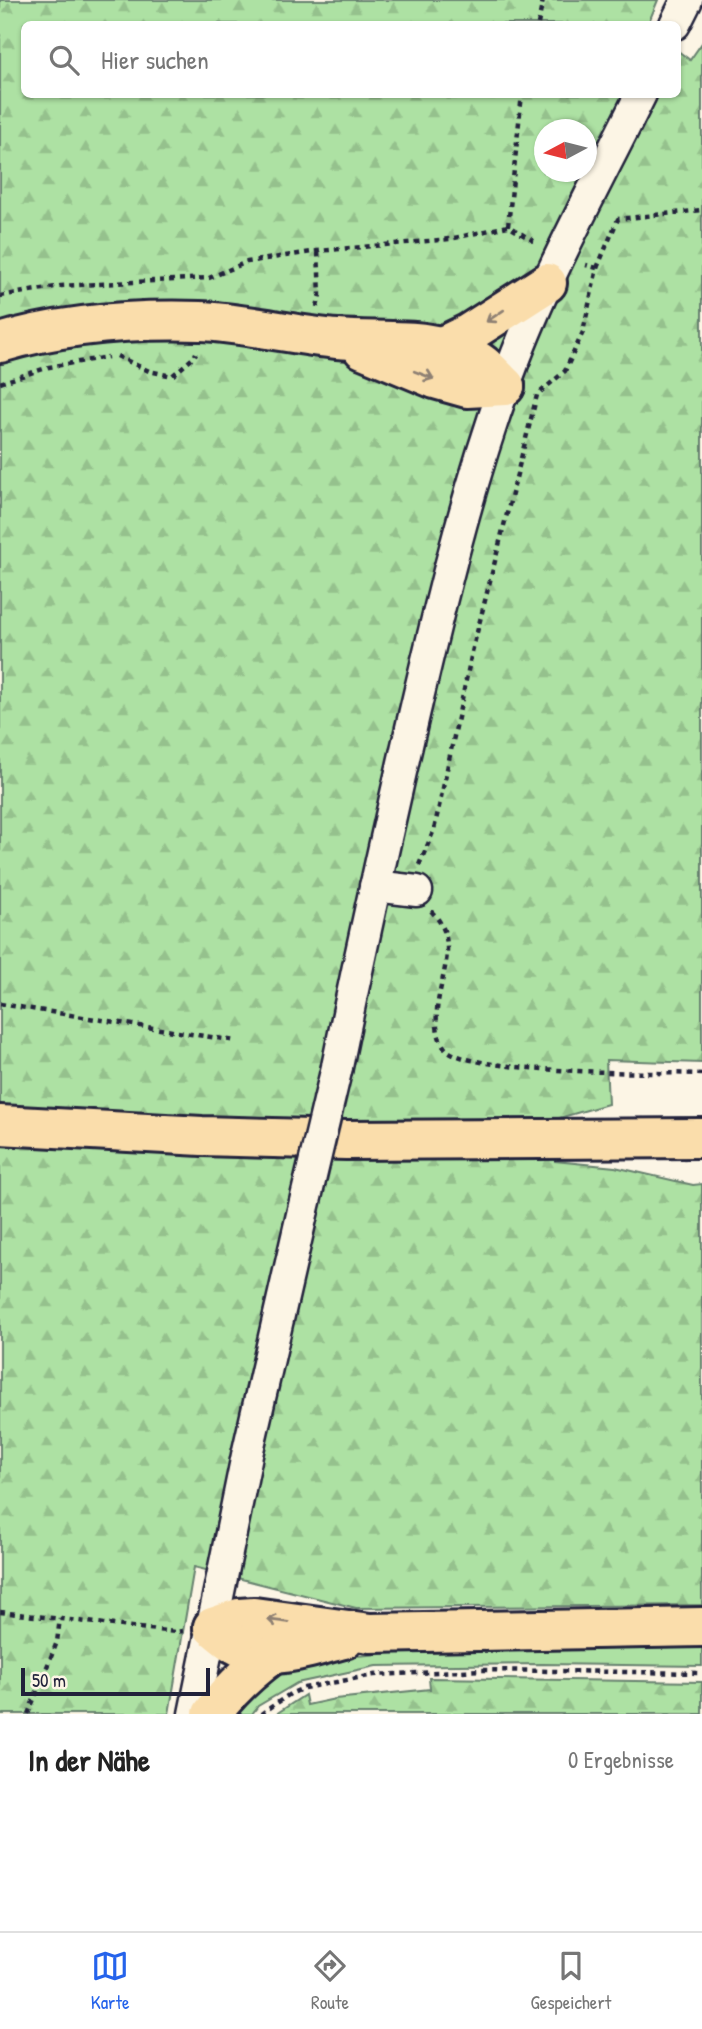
<!DOCTYPE html>
<html lang="de">
<head>
<meta charset="utf-8">
<style>
  :root { --surface:#fff; --page:#f6f6f6; --text:#222; --muted:#767676; --line:#e0e0e0; --accent:#2563eb }
  body { margin:0; font-family:"Patrick Hand",sans-serif; background:var(--page); color:var(--text) }
  .compass { position:absolute; left:534px; top:119px; width:63px; height:63px; border-radius:50%; background:var(--surface); box-shadow:0 2px 5px #0004; rotate:263deg }
  .scale { position:absolute; left:21px; bottom:18px; width:189px; box-sizing:border-box; padding-left:7px; border:4px solid #22223b; border-top:0; font-size:19px; line-height:24px; white-space:nowrap; color:#22223b; -webkit-text-stroke:5px #fcf5e5; paint-order:stroke }
  .list { margin:0; padding:0; list-style:none }
  h2 { display:flex; justify-content:space-between; align-items:center; height:91px; margin:0; padding:0 28px; font-size:30px }
  h2 small { font-size:23px; font-weight:400; color:var(--muted) }
  .icon { flex:none; width:38px; height:38px; fill:none; stroke:currentColor; stroke-width:2; stroke-linecap:round; stroke-linejoin:round }
  .map { position:relative; flex:none; width:702px; height:1714px; overflow:hidden }
  .search { position:absolute; background:var(--surface); box-shadow:0 2px 5px #0004; left:21px; right:21px; top:21px; height:77px; display:flex; align-items:center; gap:18px; box-sizing:border-box; padding:0 24px; border-radius:10px; color:var(--muted); font-size:26px }
  .sheet { height:217px; background:var(--surface) }
  nav { display:flex; justify-content:space-around; align-items:center; box-sizing:border-box; height:98px; border-top:2px solid var(--line); background:var(--surface); font-size:19px; color:var(--muted) }
  nav a { display:grid; justify-items:center; gap:4px }
  nav .on { color:var(--accent) }
  .map>svg:first-child { display:block }
  .grass { fill:#ade1a3; stroke:#68826f; stroke-width:2 }
  .forest { fill:url(#forest-firs); stroke:#68826f; stroke-width:2; fill-rule:evenodd }
  .lines { fill:none; stroke-linecap:round; stroke-linejoin:round }
  .minor-casing { stroke:#22223b; stroke-width:35 }
  .major-casing { stroke:#22223b; stroke-width:44 }
  .path { stroke:#22223b; stroke-width:4.5; stroke-dasharray:5 5; stroke-linecap:butt }
  .minor { stroke:#fcf5e5; stroke-width:30 }
  .major { stroke:#faddab; stroke-width:38 }
  .minor-bridge-casing { stroke:#22223b; stroke-width:35; stroke-linecap:butt }
  .minor-bridge { stroke:#fcf5e5; stroke-width:30 }
  .oneway { stroke:#8e8073 }
</style>
</head>
<body>
<div class="map">
<svg width="702" height="1714" viewBox="0 0 702 1714">
  <defs>
    <pattern id="forest-firs" width="22" height="20" patternUnits="userSpaceOnUse" patternTransform="scale(1.75)"><rect width="22" height="20" fill="#ade1a3"/><path d="M5 1l3.5 6h-7zM16 11l3.5 6h-7z" fill="#95c18d"/></pattern>
  </defs>
  <rect width="100%" height="100%" fill="#fcf5e5"/>
  <filter id="ink" filterUnits="userSpaceOnUse"><feTurbulence type="fractalNoise" baseFrequency=".0143" numOctaves="2"/><feDisplacementMap in="SourceGraphic" scale="14" xChannelSelector="R" yChannelSelector="G"/><feConvolveMatrix kernelMatrix="1 2 1 2 8 2 1 2 1" color-interpolation-filters="sRGB"/></filter>
  <g filter="url(#ink)">
    <path class="grass" d="M512,1643H702V1666L542,1664L376,1666L297,1683L258,1706L252,1714H227L278,1667L356,1656Z"/>
    <g class="forest">
      <path d="M0,0H658L648,24H24V94H678V51L690,60L702,43V1063L606,1060L608,1104L552,1120L555,1161L615,1167L693,1185L702,1184V1605L356,1608L194,1567L169,1714H0ZM544,130H586V172H544Z"/>
      <path d="M429,1678L702,1682V1714H276L305,1695L307,1705L335,1699L430,1689Z"/>
    </g>
    <g class="lines">
      <g class="minor-casing">
        <g id="minor">
          <path d="M675,24L687,0"/>
          <path d="M375,886L417,891"/>
          <path d="M337,1067C361,949 387,832 414,715C440,604 466,494 504,388C540,286 593,191 641,94"/>
          <path d="M194,1714L247,1455L303,1210"/>
        </g>
      </g>
      <g class="major-casing">
        <g id="major">
          <path d="M0,343C64,324 133,319 200,321C246,323 292,335 337,339C382,343 432,335 473,358C485,364 495,376 505,386"/>
          <path d="M442,346L469,333L547,283"/>
          <path d="M363,349L435,379L467,388L505,386"/>
          <path d="M0,1125L202,1136L346,1140L702,1138"/>
          <path d="M213,1627L239,1618L254,1617L370,1633L702,1627"/>
          <path d="M213,1627C220,1633 227,1639 235,1644C268,1665 309,1647 344,1639"/>
          <path d="M212,1714C229,1690 248,1673 272,1655"/>
        </g>
      </g>
      <g class="path">
        <path d="M538,24L543,0"/>
        <path d="M508,226L522,94"/>
        <path d="M597,268L618,219L702,210"/>
        <path d="M0,296L61,286L209,278L247,262L318,251L450,239L508,226L537,243"/>
        <path d="M317,307L320,295L318,251"/>
        <path d="M117,356L149,371L172,376L194,357L196,353"/>
        <path d="M0,383L49,367L108,357"/>
        <path d="M419,865L434,830L472,652L537,395L565,371L583,332L597,268L586,265"/>
        <path d="M431,911C457,937 445,964 439,996C436,1011 434,1034 445,1048C465,1075 661,1072 702,1074"/>
        <path d="M0,1004L236,1041"/>
        <path d="M0,1612L175,1632L183,1631"/>
        <path d="M28,1714L57,1642L60,1618"/>
        <path d="M261,1714L290,1694L304,1688L374,1675L482,1670L702,1673"/>
      </g>
      <use href="#minor" class="minor"/>
      <use href="#major" class="major"/>
      <g class="minor-bridge-casing">
        <path id="minor-bridge" d="M303,1210L337,1067"/>
      </g>
      <use href="#minor-bridge" class="minor-bridge"/>
    </g>
    <defs><path id="oneway-shaft" d="M-6 0H5M1.5-3L5.5 0L1.5 3" fill="none" stroke-width="1.6" stroke-linecap="round" stroke-linejoin="round" transform="scale(1.75)"/></defs>
    <g class="oneway">
      <use href="#oneway-shaft" transform="translate(495 316) rotate(146)"/>
      <use href="#oneway-shaft" transform="translate(424 375) rotate(21)"/>
      <use href="#oneway-shaft" transform="translate(278 1621) rotate(-172)"/>
    </g>
  </g>
</svg>
<svg class="compass" viewBox="-18 -18 36 36"><path d="M0-13l5 13h-10z" fill="#e53935"/><path d="M0 13l5-13h-10z" fill="#767676"/></svg>
<div class="scale">50 m</div>
<div class="search"><svg class="icon" aria-label="search" viewBox="0 0 24 24"><circle cx="10" cy="10" r="6"/><path d="M15 15l6 6"/></svg>Hier suchen</div>
</div>
<section class="sheet">
<h2>In der Nähe<small>0 Ergebnisse</small></h2>
<ul class="list">
</ul>
</section>
<nav>
<a class="on"><svg class="icon" aria-label="map" viewBox="0 0 24 24"><path d="M3 6l6-2 6 2 6-2v14l-6 2-6-2-6 2zM9 4v14M15 6v14"/></svg>Karte</a>
<a><svg class="icon" aria-label="directions" viewBox="0 0 24 24"><path d="M12 3l9 9-9 9-9-9zM9 14v-3h6M13 9l2 2-2 2"/></svg>Route</a>
<a><svg class="icon" aria-label="saved" viewBox="0 0 24 24"><path d="M7 4h10v16l-5-4-5 4z"/></svg>Gespeichert</a>
</nav>
</body>
</html>
